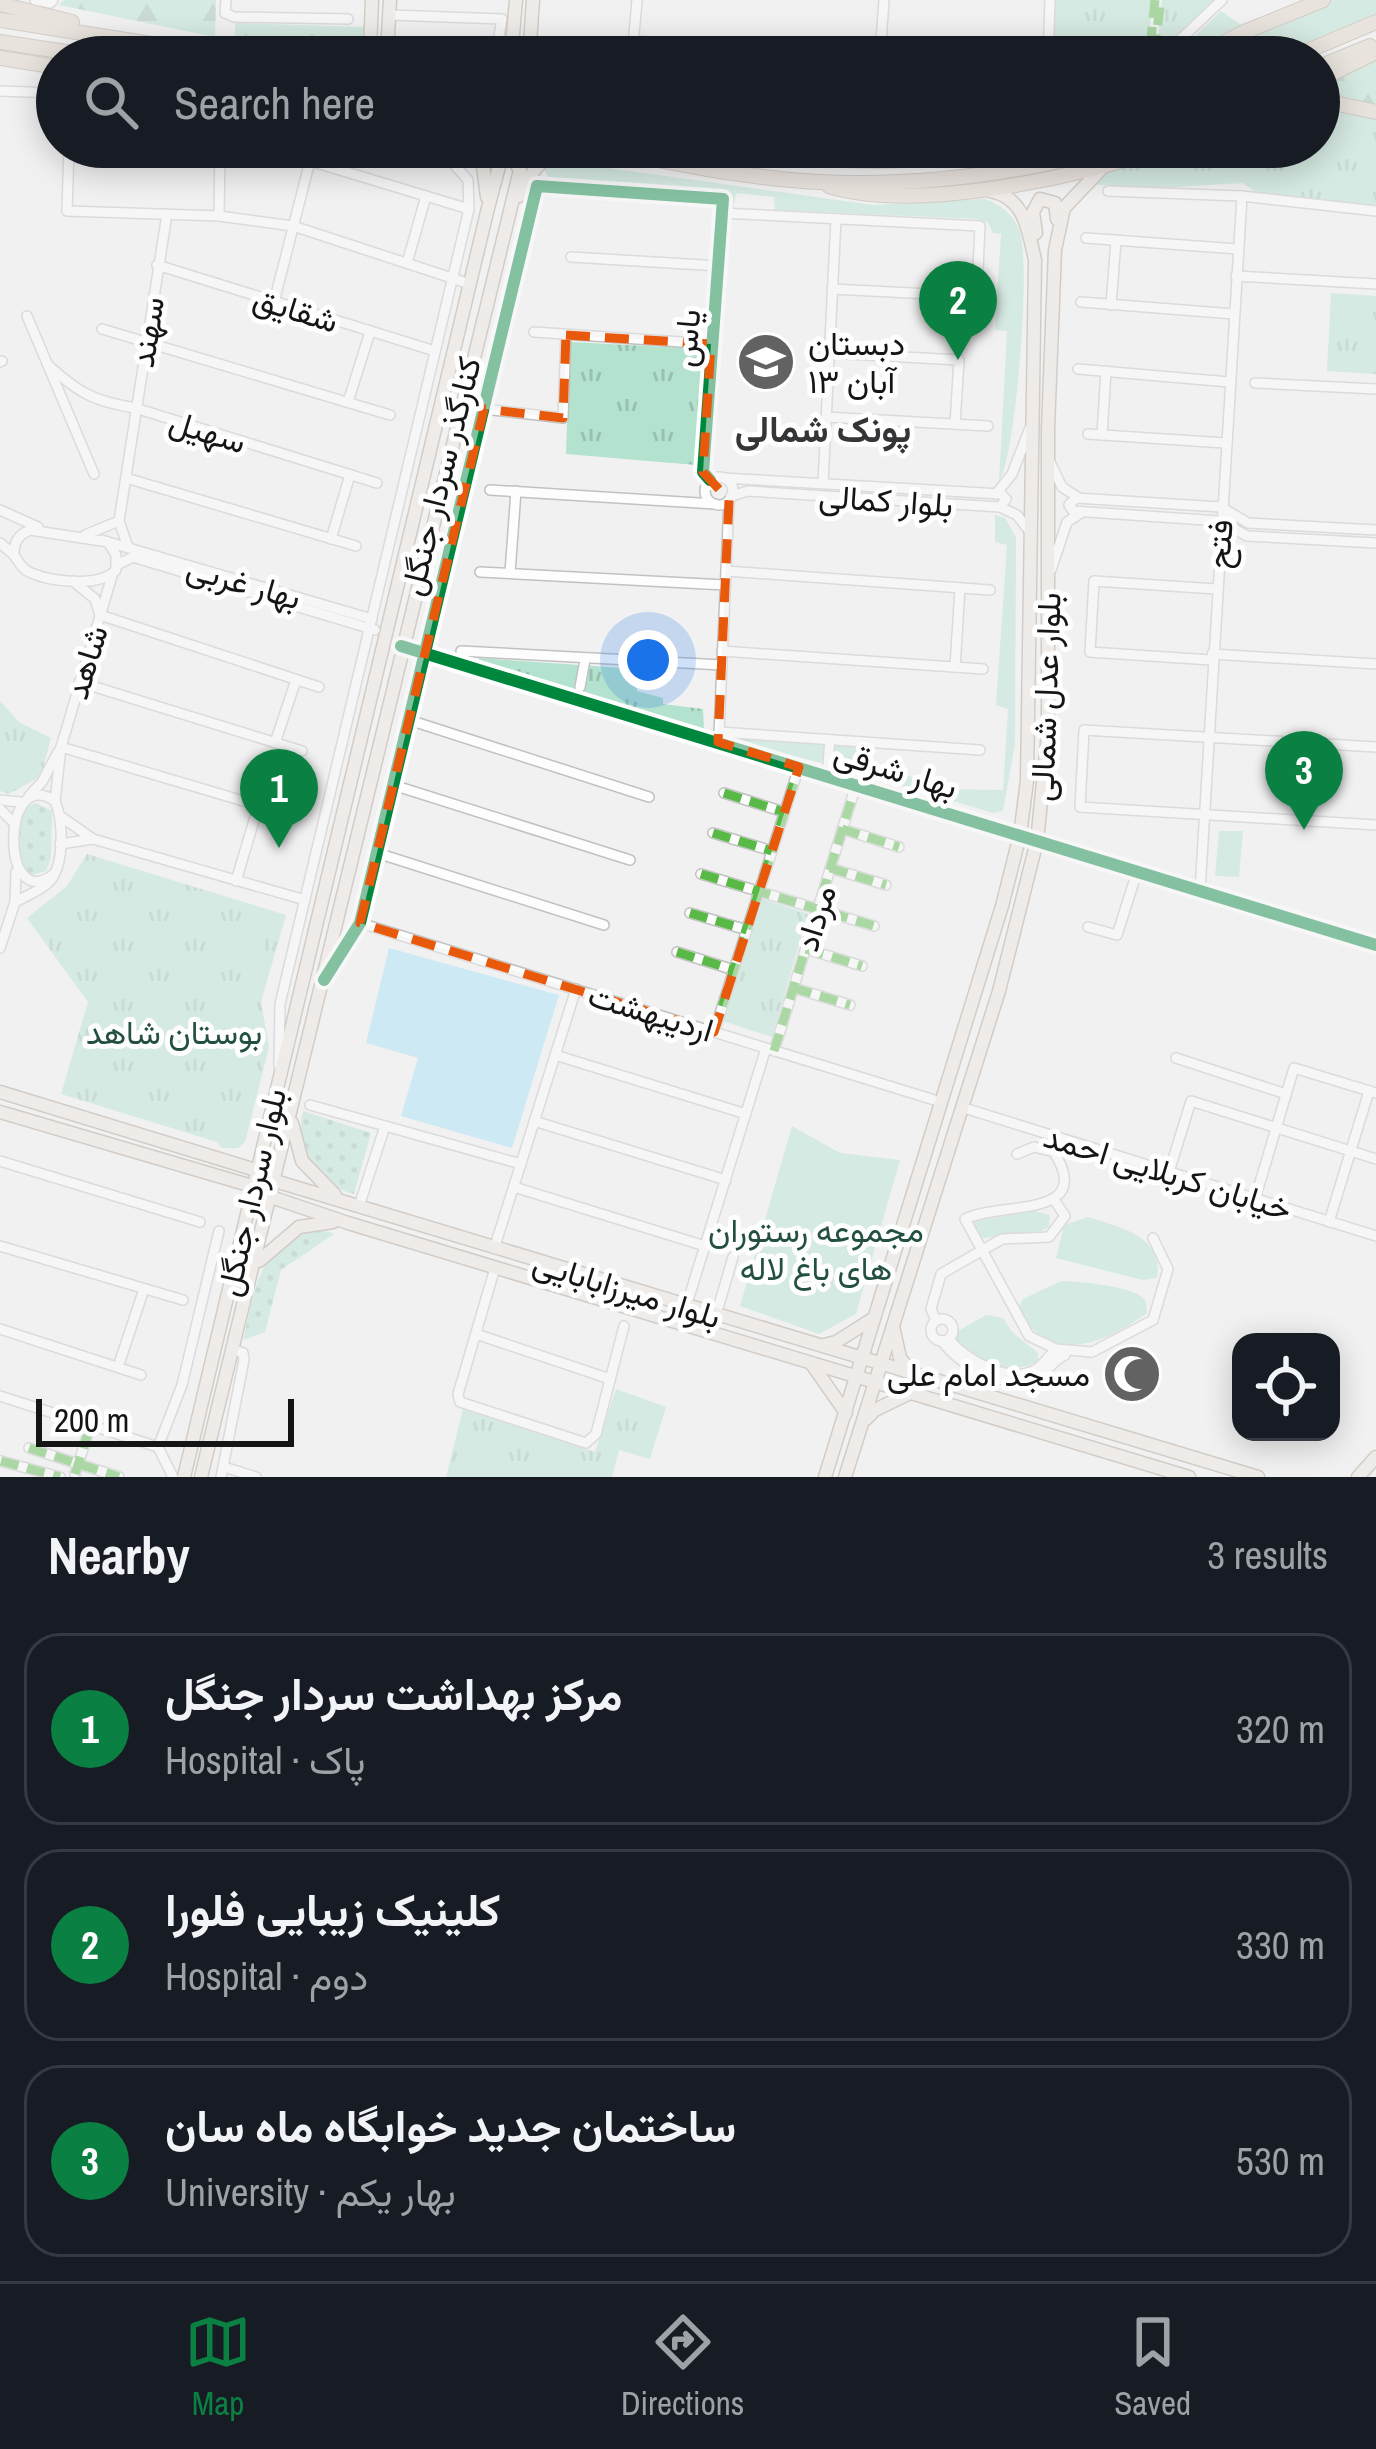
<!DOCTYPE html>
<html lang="en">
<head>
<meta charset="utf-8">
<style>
  :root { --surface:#171b24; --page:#242831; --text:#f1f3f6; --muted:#9ea1a6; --line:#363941; --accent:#0b8043 }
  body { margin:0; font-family:"Archivo Narrow",Vazirmatn,sans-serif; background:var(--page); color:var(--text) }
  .controls { position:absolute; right:36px; bottom:36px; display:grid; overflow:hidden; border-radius:24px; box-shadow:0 6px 30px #0003 }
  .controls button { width:108px; height:108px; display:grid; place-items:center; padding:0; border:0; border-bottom:3px solid var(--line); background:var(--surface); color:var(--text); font:60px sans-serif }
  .scale { position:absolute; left:36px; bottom:30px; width:258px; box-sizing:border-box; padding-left:12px; border:6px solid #151516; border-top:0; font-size:33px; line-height:42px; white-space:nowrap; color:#151516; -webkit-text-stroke:9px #fefeff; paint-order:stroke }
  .you { position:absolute; left:648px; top:660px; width:42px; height:42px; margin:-30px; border:9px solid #fff; border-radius:50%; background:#1a73e8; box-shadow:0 0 0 18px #1a73e833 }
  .badge { display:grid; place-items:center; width:78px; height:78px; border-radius:50%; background:var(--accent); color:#fff; font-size:39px; font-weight:700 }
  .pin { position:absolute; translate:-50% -99px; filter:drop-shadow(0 3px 6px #0008) }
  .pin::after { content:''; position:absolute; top:63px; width:42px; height:36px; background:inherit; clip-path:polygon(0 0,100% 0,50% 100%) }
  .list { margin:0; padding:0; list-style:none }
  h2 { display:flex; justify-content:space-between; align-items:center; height:156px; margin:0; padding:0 48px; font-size:51px }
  h2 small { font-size:39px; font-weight:400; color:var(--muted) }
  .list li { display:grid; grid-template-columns:78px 1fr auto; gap:36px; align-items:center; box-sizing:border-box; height:192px; margin:0 24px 24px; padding:0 24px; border:3px solid var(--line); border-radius:36px }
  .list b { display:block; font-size:45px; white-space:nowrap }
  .list p { margin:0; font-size:39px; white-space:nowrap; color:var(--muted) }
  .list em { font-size:39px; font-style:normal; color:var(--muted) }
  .icon { flex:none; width:66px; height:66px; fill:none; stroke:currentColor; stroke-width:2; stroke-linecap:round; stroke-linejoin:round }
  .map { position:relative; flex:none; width:1376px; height:1477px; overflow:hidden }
  .search { position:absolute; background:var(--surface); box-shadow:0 6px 30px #0003; left:36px; right:36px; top:36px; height:132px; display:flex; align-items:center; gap:30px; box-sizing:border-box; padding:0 42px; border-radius:66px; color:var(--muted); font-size:45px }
  .sheet { height:804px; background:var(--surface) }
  nav { display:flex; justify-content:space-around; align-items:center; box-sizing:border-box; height:168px; border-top:3px solid var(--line); background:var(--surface); font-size:33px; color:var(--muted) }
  nav a { display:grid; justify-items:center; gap:6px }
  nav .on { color:var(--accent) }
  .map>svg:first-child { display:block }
  .grass { fill:url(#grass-dots) }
  .forest { fill:url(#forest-firs) }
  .park { fill:url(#park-tufts) }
  .garden { fill:#b3e2ce }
  .water { fill:#a3e2f7 }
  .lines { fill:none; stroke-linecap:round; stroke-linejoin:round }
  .minor-casing { stroke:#c1c1c2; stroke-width:12 }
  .major-casing { stroke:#aea192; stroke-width:15 }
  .highway-casing { stroke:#aea192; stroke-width:16 }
  .minor { stroke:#fdfdfd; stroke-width:9 }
  .major { stroke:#ece4dc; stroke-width:12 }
  .highway { stroke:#e1d3c5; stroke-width:14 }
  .quiet { stroke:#58b947; stroke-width:9; stroke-dasharray:18 9; stroke-linecap:butt }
  .cycleway-casing { stroke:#fefeff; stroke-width:20 }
  .cycleway { stroke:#00873e; stroke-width:12 }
  .marked { fill:none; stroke:#e8590c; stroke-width:9; stroke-dasharray:24 15; stroke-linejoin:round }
  .labels { text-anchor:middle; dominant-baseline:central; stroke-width:10; stroke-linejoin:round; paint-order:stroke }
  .street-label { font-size:33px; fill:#151516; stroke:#fefeff }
  .poi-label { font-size:33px; fill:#151516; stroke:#fefeff; text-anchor:start }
  .park-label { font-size:33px; fill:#24513f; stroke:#fefeff }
  .neighbourhood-label { font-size:36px; font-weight:bold; fill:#343537; stroke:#fefeff }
</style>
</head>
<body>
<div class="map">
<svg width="1376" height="1477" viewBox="0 0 1376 1477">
  <defs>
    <pattern id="grass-dots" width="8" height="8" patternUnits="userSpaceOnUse" patternTransform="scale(3)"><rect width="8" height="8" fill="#b3e2ce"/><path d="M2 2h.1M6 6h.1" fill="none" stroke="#99c1b0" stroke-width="1.8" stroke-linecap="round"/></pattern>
    <pattern id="forest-firs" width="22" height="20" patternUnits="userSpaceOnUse" patternTransform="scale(3)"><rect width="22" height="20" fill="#b3e2ce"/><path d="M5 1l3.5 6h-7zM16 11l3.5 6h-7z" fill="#99c1b0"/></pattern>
    <pattern id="park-tufts" width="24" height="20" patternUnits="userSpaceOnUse" patternTransform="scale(3)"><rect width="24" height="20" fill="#b3e2ce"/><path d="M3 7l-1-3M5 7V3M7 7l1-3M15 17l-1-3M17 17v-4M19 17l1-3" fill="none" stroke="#99c1b0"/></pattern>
  </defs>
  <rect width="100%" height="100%" fill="#f1f1f2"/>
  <g class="grass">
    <path d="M36,803L52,811L51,858L46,871L32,875L24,872C18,853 17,827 24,808Z"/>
    <path d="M303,1111L371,1133L354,1194C319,1186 293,1147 303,1111Z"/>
    <path d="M319,1228L334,1234L281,1270L265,1332L243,1340C257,1282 256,1249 319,1228Z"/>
  </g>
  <g class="forest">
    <path d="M64,0H216L215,37L59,5Z"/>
    <path d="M235,23L366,27L364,57H331L235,42Z"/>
    <path d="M1376,55V108L1319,97V83Z"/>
    <path d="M726,736L860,746L859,772L724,739Z"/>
  </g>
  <g class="park">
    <path d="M1054,0H1153L1146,57H1053Z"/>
    <path d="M1162,0H1213L1156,57Z"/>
    <path d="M1319,102L1376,114V206L1256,192L1242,183L1146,189L1089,184C1153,135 1243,147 1319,147Z"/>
    <path d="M1331,293L1376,296V374L1327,371Z"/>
    <path d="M570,342L703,349L696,465L566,454Z"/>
    <path d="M479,658L636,669L637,691L663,698V704L703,709L704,729L479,662Z"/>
    <path d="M0,701L19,722L51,738L41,776L9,794L0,791Z"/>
    <path d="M87,854L286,915L261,1002L269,1047L245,1142L238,1148H222L217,1142L61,1094L88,1002L27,918L67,886Z"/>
    <path d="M763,899L808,914L772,1037L723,1021Z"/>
    <path d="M616,1389L666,1407L650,1459L619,1450L612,1477H446L463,1409L595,1452Z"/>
  </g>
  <g class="garden">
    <path d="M1330,0H1376V15L1277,57H1206Z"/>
    <path d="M1221,11L1244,27L1195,54L1187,52L1186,45Z"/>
    <path d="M749,147H994C911,154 831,156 749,147Z"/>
    <path d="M558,161L873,205L985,199C1001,205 1012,213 1019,229C1032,259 1016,455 999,482L1007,331L995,330L1001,234L993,233L988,223L977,219L775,210L774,197L736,193L733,207L704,189L572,185L551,181L543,168Z"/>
    <path d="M995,515L1005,518L1016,537L1015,744L1003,811L993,813L887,781L889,776H911L913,783L936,785V789L1003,790L1008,709L996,705L1007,545L995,542Z"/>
    <path d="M1219,831H1243L1239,877L1215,876Z"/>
    <path d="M244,917L269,926L252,978L226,968Z"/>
    <path d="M792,1126L840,1153L900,1160L856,1314L819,1334L740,1306Z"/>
    <path d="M1034,1211L1050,1215L1049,1227L1042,1231L976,1239L972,1224L975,1221Z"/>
    <path d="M1088,1217C1119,1227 1165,1236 1157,1278L1143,1280L1056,1258L1064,1225Z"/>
    <path d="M1061,1281C1079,1281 1124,1286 1139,1295C1148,1300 1146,1305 1147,1313C1101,1345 1055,1365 1017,1311L1023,1299Z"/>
    <path d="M986,1315L1003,1318L1012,1332L1038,1353V1361C1012,1378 977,1359 955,1343L958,1331Z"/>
  </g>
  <path class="water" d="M389,948L559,995L512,1148L401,1116L418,1058L366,1043Z"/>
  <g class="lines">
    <g class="minor-casing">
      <g id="minor">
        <path d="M35,0L50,3L53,0"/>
        <path d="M226,0L225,13L234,17L348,19"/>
        <path d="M389,15L502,19L496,52L491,57"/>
        <path d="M634,41L865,57"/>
        <path d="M387,52L433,57"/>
        <path d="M632,57L637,0"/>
        <path d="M880,57L884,0"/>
        <path d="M1048,57L1050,0"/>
        <path d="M1162,57L1222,0"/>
        <path d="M0,91L57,93"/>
        <path d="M69,147L67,211L219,216L293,226L470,284"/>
        <path d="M247,147L294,151L310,161L469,209"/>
        <path d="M531,147L555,152"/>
        <path d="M1108,191L1242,196L1376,211"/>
        <path d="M722,213L980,226L977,290L970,296L832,289"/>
        <path d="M219,216L220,147"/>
        <path d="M1086,238L1238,249"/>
        <path d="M571,257L720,266"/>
        <path d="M407,263L426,196"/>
        <path d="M157,265L435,351"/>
        <path d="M1236,276L1376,284"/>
        <path d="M274,302L310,161"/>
        <path d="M1081,302L1234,314"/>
        <path d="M1111,305L1116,241"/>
        <path d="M27,316L94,474"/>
        <path d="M102,329L390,415"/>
        <path d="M534,332L711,344"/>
        <path d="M829,353L959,360L955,424"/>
        <path d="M0,362L2,361"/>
        <path d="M48,365C79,393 93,401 135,408L377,483"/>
        <path d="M1078,369L1229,382"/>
        <path d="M1255,383L1376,389"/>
        <path d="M348,402L370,332"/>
        <path d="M484,409L563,418L566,335"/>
        <path d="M826,417L988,426"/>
        <path d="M1088,434L1225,443"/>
        <path d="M1102,435L1106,371"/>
        <path d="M1050,462L1062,487L1079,498"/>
        <circle cx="719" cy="491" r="14"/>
        <path d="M126,478L356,546"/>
        <path d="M723,478L1001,494L1006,499L1000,507"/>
        <path d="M823,483L836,219"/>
        <path d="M490,490L715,504"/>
        <path d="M996,494L1012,474L1030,428"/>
        <path d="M731,496L748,491L1000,507L1017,515L1030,532"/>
        <path d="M0,510L38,527"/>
        <path d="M30,530L108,542L116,555V570C100,588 48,582 27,571C21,567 18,561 14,555C14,542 18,535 30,530Z"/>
        <path d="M1376,530L1248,523L1221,507L1076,498L1069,505L1073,511L1220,521L1247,536L1376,543"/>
        <path d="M85,535L119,521"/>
        <path d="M331,539L350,475"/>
        <path d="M101,540L372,619"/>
        <path d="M0,543L14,555"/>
        <path d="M128,547L119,521L167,214"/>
        <path d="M117,565L133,557L375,630"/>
        <path d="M1051,570L1067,522L1081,513"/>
        <path d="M726,571L990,590"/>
        <path d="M480,572L725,585"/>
        <path d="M510,573L516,491"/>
        <path d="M73,581L95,599L100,615L319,687"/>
        <path d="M401,646L1376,945"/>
        <path d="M461,651L722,665"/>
        <path d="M722,651L983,669"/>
        <path d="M1212,654L1376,664"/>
        <path d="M1211,660L1090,652L1094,581L1216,589"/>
        <path d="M955,667L960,588"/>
        <path d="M79,682L302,751"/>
        <path d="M580,687L585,660"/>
        <path d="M409,720L649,797"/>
        <path d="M719,732L980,750"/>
        <path d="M719,734L729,500"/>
        <path d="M275,743L296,680"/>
        <path d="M61,747L291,815"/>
        <path d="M1376,747L1084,730L1080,807L1376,825"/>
        <path d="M827,776L830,740"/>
        <path d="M393,785L630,860"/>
        <path d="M724,793L784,812"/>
        <path d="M29,796L42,782L58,752"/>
        <path d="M0,800L20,802"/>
        <path d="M55,801L61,747L112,576"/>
        <path d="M0,809L15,824"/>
        <path d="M60,816L93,839L305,900"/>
        <path d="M842,829L899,847"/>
        <path d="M713,833L772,851"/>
        <path d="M60,844L93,839"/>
        <path d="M377,853L604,925"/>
        <path d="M830,868L886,885"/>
        <path d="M701,874L874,926"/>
        <path d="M236,881L258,807"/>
        <path d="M1200,891L1242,196"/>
        <path d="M15,902C26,896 42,890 50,881C65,863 63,821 55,801C0,763 0,919 55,873"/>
        <path d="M690,913L747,930"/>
        <path d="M360,923L941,1102"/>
        <path d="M1088,927L1117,935L1137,872"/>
        <path d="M0,948L15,902L16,872"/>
        <path d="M806,949L862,966"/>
        <path d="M677,952L734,970"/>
        <path d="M327,976L360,923L537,186L723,199L703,472L710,480"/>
        <path d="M794,988L850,1005"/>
        <path d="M714,1032L799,767"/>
        <path d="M774,1051L856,785"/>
        <path d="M555,1055L746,1114"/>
        <path d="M1176,1058L1286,1094"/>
        <path d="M279,1066L280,1004L469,209L468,180L450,160L406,147"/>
        <path d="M310,1105L521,1164"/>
        <path d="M961,1107L1376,1236"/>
        <path d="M534,1121L726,1180"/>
        <path d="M1017,1154L1034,1147L1054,1152C1096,1220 1000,1201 965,1219L1029,1336L1056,1349L1092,1352L1153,1320L1168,1269L1153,1238"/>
        <path d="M0,1161L200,1222"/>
        <path d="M1169,1172L1191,1101L1376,1159"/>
        <path d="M514,1187L705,1246"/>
        <path d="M1255,1199L1294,1068L1376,1093"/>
        <path d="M361,1200L385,1126"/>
        <path d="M1329,1222L1369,1091"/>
        <path d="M0,1246L183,1300"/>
        <path d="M494,1249L576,989"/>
        <path d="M495,1268L458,1394L460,1402L586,1443L596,1434L624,1326"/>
        <path d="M686,1307L766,1048"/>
        <path d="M716,1315L733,1257"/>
        <circle cx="942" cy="1330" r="11"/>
        <path d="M936,1321L931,1309L941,1274L1002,1239L1049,1237L1065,1216L1055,1201"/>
        <path d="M0,1329L141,1375"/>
        <path d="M476,1334L610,1379"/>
        <path d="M949,1339C965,1360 1008,1384 1035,1370C1043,1365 1049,1356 1056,1349"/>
        <path d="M942,1341C959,1365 1005,1391 1035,1378C1047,1373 1053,1360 1065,1355"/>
        <path d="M118,1367L144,1289"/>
        <path d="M0,1396L158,1447"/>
        <path d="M29,1448L119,1477"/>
        <path d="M1,1461L60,1477"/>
        <path d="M224,1467L256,1477"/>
        <path d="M75,1474L91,1424"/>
        <path d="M173,1477L158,1447L182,1385L219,1231"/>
        <path d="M221,1477L244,1360L243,1353L232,1349"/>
      </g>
    </g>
    <g class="major-casing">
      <g id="major">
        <path d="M372,0L370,50L387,52L390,0"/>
        <path d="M511,57L516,0"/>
        <path d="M529,57L533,0"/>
        <path d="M473,147L483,166L487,197"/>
        <path d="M519,196C543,149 552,152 602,153"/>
        <path d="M1036,233L1033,212L1040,199L1055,203L1057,219"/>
        <path d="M0,1092L256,1170L275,1181L1258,1477"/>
        <path d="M0,1112L252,1186L271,1197L348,1223L1189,1477"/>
        <path d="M292,1123L302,1161L335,1195"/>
        <path d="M259,1261L299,1227L333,1222"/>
        <path d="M893,1326L900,1358L912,1373"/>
        <path d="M824,1345L836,1342L874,1318"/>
        <path d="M811,1363L846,1413"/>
        <path d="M866,1419L875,1410L910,1393"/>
        <path d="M184,1477L488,208L500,163L512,158L520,170L201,1477"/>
        <path d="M825,1477L1002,906L1020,835L1027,781L1035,260C1028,231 1026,198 990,191"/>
        <path d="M845,1477L999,991L1037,841L1048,733V428L1055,250L1064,208L1102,168"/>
        <path d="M1358,1477L1376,1457"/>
      </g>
    </g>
    <g class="highway-casing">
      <g id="highway">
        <path d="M0,4L72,22"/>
        <path d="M0,20L233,57"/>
        <path d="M0,42L99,57"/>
        <path d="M1198,57L1242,33L1323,0"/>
        <path d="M1293,57L1376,22"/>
        <path d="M0,58L57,67"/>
        <path d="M1319,67L1370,46"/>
        <path d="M1319,80L1376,52"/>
        <path d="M1319,100L1376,112"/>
        <path d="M593,147C667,162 744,178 819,182C920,187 1020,173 1118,147"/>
        <path d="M712,147C817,164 922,167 1026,147"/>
        <path d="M829,186C917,213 1079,177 1166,147"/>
      </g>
    </g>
    <use href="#minor" class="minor"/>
    <use href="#major" class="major"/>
    <use href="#highway" class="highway"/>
    <g class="quiet">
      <path d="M1155,0L1150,48L1154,52L1161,0"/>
      <path d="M724,793L784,812"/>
      <path d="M842,829L899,847"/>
      <path d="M713,833L772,851"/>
      <path d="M830,868L886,885"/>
      <path d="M701,874L874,926"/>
      <path d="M690,913L747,930"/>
      <path d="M806,949L862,966"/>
      <path d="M677,952L734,970"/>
      <path d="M794,988L850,1005"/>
      <path d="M714,1032L799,767"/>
      <path d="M774,1051L856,785"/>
      <path d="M29,1448L119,1477"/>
      <path d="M1,1461L60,1477"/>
      <path d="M75,1474L91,1424"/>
    </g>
    <g class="cycleway-casing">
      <g id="cycleway">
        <path d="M401,646L1376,945"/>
        <path d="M324,980L360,923L537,186L723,199L703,472L710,480"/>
      </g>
    </g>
    <use href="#cycleway" class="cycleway"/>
  </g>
  <path d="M0 0H1376V1477H0ZM566,335L711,344L703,472L729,500L718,742L799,767L714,1032L360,923L484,409L563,418Z" fill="#f1f1f2" fill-opacity=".55" fill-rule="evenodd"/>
  <path class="marked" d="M566,335L711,344L703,472L729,500L718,742L799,767L714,1032L360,923L484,409L563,418Z"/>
  <defs>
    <g id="school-disc" transform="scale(3)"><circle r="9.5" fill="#626263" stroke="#fefeff"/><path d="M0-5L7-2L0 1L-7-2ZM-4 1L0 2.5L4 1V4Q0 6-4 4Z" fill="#fff"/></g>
    <g id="mosque-disc" transform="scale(3)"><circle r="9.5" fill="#626263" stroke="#fefeff"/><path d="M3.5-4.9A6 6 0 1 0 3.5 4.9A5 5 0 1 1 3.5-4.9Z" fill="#fff"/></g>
  </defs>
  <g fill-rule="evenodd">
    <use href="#school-disc" x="766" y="362"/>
    <use href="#mosque-disc" x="1132" y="1374"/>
  </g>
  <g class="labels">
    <g class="street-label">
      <text transform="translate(296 309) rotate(17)">شقایق</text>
      <text transform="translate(147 332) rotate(-81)">سهند</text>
      <text transform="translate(686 338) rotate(-85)">یاس</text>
      <text transform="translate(208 431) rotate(17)">سهیل</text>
      <text transform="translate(440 476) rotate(-76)">کنارگذر سردار جنگل</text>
      <text transform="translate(886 500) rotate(4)">بلوار کمالی</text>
      <text transform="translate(1219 544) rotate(-86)">فتح</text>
      <text transform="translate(244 582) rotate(16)">بهار غربی</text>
      <text transform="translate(86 662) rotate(-73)">شاهد</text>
      <text transform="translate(1045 697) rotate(-88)">بلوار عدل شمالی</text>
      <text transform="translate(896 769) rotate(17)">بهار شرقی</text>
      <text transform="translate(815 918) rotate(-73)">مرداد</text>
      <text transform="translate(651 1012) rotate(17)">اردیبهشت</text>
      <text transform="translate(1168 1172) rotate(17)">خیابان کربلایی احمد</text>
      <text transform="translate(251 1192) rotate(-77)">بلوار سردار جنگل</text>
      <text transform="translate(627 1289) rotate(17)">بلوار میرزابابایی</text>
    </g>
    <g class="poi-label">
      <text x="808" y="343">دبستان<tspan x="808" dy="38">۱۳ آبان</tspan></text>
      <text x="1090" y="1374" text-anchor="end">مسجد امام علی</text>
    </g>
    <g class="park-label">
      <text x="174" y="1032">بوستان شاهد</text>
      <text x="816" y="1230">مجموعه رستوران<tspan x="816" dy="38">های باغ لاله</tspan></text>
    </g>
    <g class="neighbourhood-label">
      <text x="823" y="429">پونک شمالی</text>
    </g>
  </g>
</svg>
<div class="controls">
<button><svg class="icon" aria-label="locate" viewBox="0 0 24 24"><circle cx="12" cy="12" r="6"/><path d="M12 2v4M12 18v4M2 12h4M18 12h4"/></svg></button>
</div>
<div class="scale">200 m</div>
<div class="you"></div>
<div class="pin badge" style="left:279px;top:848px">1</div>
<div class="pin badge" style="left:958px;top:360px">2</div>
<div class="pin badge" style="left:1304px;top:830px">3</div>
<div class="search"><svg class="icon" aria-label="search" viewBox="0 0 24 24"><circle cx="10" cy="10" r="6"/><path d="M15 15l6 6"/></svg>Search here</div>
</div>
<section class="sheet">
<h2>Nearby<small>3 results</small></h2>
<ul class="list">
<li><span class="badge">1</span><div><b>مرکز بهداشت سردار جنگل</b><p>Hospital · پاک</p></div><em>320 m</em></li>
<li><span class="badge">2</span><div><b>کلینیک زیبایی فلورا</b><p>Hospital · دوم</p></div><em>330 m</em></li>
<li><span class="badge">3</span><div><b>ساختمان جدید خوابگاه ماه سان</b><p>University · بهار یکم</p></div><em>530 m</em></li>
</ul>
</section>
<nav>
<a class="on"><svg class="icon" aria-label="map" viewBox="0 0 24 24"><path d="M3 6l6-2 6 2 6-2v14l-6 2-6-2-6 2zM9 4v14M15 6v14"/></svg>Map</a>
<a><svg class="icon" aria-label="directions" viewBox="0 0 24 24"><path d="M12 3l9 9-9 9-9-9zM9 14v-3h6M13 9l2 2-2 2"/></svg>Directions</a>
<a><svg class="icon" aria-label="saved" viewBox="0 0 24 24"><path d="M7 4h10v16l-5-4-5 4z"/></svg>Saved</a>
</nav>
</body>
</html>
